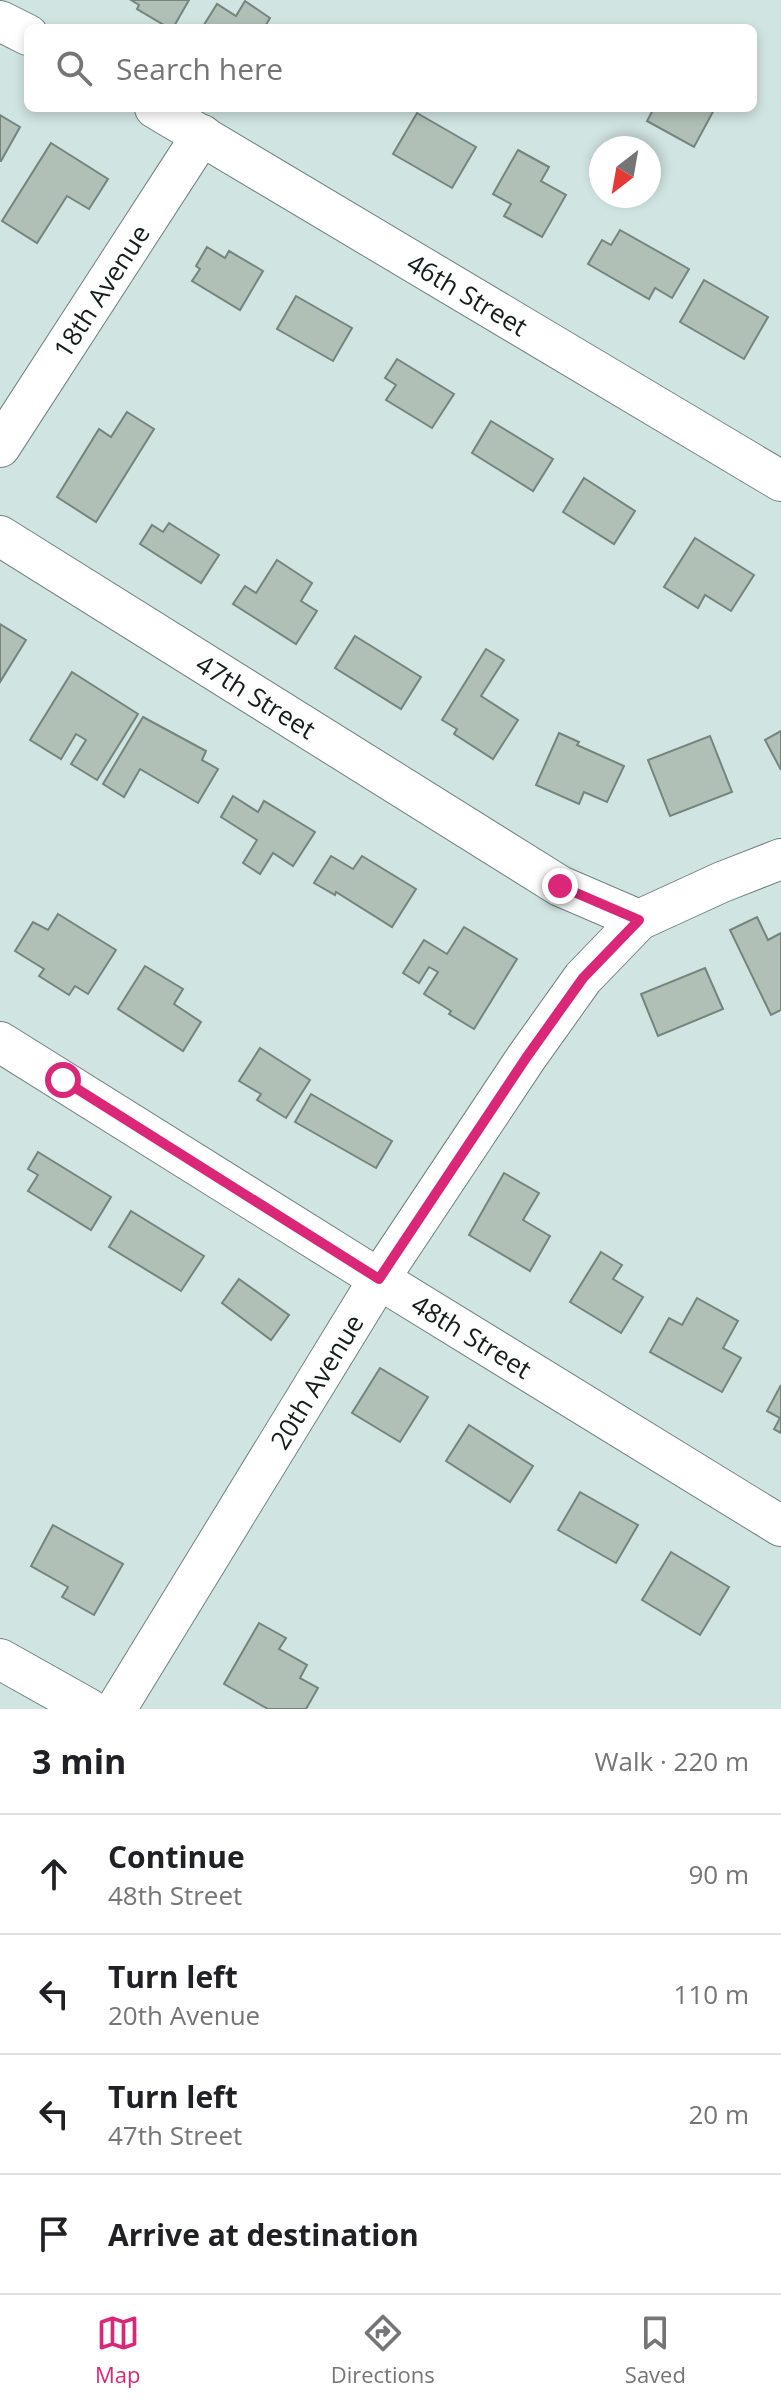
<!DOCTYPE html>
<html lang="en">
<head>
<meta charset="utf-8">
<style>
  :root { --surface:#fff; --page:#f2f2f2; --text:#202124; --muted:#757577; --line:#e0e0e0; --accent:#db2777 }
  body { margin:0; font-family:"Open Sans",sans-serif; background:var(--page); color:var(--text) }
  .compass { position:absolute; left:589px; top:136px; width:72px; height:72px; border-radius:50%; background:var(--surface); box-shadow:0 4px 12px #0003; rotate:211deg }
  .stop { position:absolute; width:24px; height:24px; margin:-18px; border:6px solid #db2777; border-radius:50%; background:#fff }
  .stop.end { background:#db2777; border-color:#fff; box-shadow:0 2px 8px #0008 }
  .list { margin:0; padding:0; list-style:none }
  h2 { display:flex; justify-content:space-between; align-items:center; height:104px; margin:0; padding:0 32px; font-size:34px }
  h2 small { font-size:26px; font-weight:400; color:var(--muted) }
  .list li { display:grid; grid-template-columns:52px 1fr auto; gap:24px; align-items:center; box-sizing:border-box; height:120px; padding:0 32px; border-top:2px solid var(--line) }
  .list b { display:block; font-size:30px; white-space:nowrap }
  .list p { margin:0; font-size:26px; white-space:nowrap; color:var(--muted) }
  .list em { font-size:26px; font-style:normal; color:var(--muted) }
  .icon { flex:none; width:44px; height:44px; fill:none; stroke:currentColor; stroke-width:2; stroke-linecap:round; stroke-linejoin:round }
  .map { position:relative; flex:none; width:781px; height:1709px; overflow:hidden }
  .search { position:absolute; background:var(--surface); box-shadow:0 4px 12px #0003; left:24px; right:24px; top:24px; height:88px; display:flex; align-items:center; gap:20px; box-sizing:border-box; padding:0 28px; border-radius:12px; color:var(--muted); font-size:30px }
  .sheet { height:584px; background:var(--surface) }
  nav { display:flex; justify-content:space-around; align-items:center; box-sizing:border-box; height:112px; border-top:2px solid var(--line); background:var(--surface); font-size:22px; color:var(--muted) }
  nav a { display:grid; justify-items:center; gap:4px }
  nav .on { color:var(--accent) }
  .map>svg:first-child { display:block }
  .building { fill:#b0c0b7; stroke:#75847c; stroke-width:2 }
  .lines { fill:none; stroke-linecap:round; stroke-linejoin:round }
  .minor-casing { stroke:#708281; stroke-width:42 }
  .minor { stroke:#fff; stroke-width:40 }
  .route { stroke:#db2777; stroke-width:10 }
  .labels { text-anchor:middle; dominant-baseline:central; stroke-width:6; stroke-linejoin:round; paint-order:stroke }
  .street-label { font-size:26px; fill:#161d1d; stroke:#d0e4e2 }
</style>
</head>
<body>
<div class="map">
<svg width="781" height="1709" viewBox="0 0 781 1709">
  <rect width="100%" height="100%" fill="#d0e4e2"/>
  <g class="building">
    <path d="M131,0H189L173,28H169L137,9L139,5Z"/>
    <path d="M245,1L270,18L264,28H202L217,4L236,16Z"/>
    <path d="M654,108H715L694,147L647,121Z"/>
    <path d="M417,113L476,147L452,188L393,154Z"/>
    <path d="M0,115L20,127L1,161H0Z"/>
    <path d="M51,143L108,179L89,209L67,196L37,243L2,221Z"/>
    <path d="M518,150L549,167L541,181L566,195L542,237L504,216L511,204L493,194Z"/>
    <path d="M620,230L689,269L672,298L655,288L649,299L588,264L602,240L611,245Z"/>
    <path d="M207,247L225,258L229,251L263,271L240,310L192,281L200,269L196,266Z"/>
    <path d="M704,280L768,317L744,359L680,322Z"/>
    <path d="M296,296L352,328L333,361L277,329Z"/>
    <path d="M397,359L454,394L432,428L386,400L396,385L385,378Z"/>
    <path d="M127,412L154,429L96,522L57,497L99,429L111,437Z"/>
    <path d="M491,421L553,459L533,491L472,453Z"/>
    <path d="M584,478L635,511L614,544L563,512Z"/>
    <path d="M169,523L219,555L201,583L140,544L152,525L163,532Z"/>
    <path d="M695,538L754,575L731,611L705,595L698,608L664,587Z"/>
    <path d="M277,560L312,583L301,601L317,611L296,644L233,604L245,586L256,593Z"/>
    <path d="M0,624L26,640L0,682Z"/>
    <path d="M355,636L421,677L401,709L335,668Z"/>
    <path d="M486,649L504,660L481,696L518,720L493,759L454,734L457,729L442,720Z"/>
    <path d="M72,672L138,714L97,780L71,764L86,740L76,734L61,759L30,740Z"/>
    <path d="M143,717L206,751L202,760L218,769L198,803L140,769L124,797L103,784Z"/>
    <path d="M781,731V770L765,740Z"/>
    <path d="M559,733L579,742L577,745L624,766L607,802L584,792L579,804L536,785Z"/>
    <path d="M710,736L732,792L670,816L648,760Z"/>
    <path d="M233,796L258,812L264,801L315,832L293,866L273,853L260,874L243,863L257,840L221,817Z"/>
    <path d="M331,856L353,869L362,856L416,889L392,927L336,892L335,895L314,883Z"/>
    <path d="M58,914L116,950L88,994L75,986L69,995L39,976L44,969L15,951L33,922L48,930Z"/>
    <path d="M757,917L768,940L781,933V1010L771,1015L730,930Z"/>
    <path d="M464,927L517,959L474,1029L449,1014L451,1011L424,994L438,972L429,967L419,983L403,973L424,940L447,954Z"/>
    <path d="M145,966L183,989L174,1004L201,1022L183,1051L118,1009Z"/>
    <path d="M705,968L723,1009L658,1036L641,994Z"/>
    <path d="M260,1048L310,1080L286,1118L257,1100L261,1094L239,1081Z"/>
    <path d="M311,1094L392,1141L376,1168L295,1122Z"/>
    <path d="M38,1152L111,1197L91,1230L28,1191L38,1175L28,1169Z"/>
    <path d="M504,1173L539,1193L523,1220L550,1236L530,1271L469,1235Z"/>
    <path d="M131,1211L204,1256L181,1291L109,1247Z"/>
    <path d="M601,1252L622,1265L613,1279L643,1297L621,1333L570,1302Z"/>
    <path d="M239,1279L289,1315L271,1340L222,1303Z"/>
    <path d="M697,1298L738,1321L723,1348L741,1358L722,1392L650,1352L669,1318L682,1325Z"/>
    <path d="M380,1368L428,1397L400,1442L352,1413Z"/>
    <path d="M781,1385V1433L774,1429L780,1418L767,1411Z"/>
    <path d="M469,1425L533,1466L510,1502L446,1461Z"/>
    <path d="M580,1492L638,1525L616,1563L558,1530Z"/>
    <path d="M53,1525L123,1564L94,1615L62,1597L68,1587L31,1566Z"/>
    <path d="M671,1552L729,1587L700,1635L642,1600Z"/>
    <path d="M259,1623L286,1638L279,1649L307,1665L300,1678L318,1688L306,1709H268L224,1684Z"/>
  </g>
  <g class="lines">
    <g class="minor-casing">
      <g id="minor">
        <path d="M0,21L28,35"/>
        <path id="s1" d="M155,108L781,481"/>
        <path id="s2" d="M0,447L202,135"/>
        <path id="s3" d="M0,536L560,886L639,920"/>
        <path id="s4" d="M0,1042L379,1279L781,1526"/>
        <path d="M0,1659L89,1709"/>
        <path id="s5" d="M116,1709L379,1279L526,1058L583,978L639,920L722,882L781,859"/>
      </g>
    </g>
    <use href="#minor" class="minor"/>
  </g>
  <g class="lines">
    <path class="route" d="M63,1080L379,1279L526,1058L583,978L639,920L560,886"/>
  </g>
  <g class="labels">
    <g class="street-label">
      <text stroke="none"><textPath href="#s2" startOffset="186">18th Avenue</textPath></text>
      <text stroke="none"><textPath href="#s1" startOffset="364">46th Street</textPath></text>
      <text stroke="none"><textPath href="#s3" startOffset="302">47th Street</textPath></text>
      <text stroke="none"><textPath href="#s4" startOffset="556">48th Street</textPath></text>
      <text stroke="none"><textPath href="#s5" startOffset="384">20th Avenue</textPath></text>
    </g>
  </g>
</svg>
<svg class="compass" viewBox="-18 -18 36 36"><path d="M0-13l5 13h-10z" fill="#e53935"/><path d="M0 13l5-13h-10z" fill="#757577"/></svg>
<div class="stop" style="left:63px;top:1080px"></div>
<div class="stop end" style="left:560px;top:886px"></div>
<div class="search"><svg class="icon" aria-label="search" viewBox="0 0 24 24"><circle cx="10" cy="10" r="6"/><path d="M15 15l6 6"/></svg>Search here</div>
</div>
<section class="sheet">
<h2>3 min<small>Walk · 220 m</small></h2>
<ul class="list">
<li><svg class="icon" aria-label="ahead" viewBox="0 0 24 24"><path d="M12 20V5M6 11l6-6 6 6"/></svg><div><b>Continue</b><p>48th Street</p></div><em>90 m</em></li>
<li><svg class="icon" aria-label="left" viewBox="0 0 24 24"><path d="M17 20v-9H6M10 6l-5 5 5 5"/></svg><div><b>Turn left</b><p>20th Avenue</p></div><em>110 m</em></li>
<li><svg class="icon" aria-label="left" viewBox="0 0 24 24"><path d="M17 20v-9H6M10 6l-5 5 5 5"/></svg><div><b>Turn left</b><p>47th Street</p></div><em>20 m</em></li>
<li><svg class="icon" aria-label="arrive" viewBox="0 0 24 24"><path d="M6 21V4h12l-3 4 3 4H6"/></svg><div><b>Arrive at destination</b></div></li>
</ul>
</section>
<nav>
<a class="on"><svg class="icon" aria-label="map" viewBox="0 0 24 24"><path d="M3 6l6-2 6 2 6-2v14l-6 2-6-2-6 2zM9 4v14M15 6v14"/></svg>Map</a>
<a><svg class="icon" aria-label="directions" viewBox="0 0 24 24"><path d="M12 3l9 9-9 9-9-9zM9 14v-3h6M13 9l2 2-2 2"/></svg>Directions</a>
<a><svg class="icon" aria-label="saved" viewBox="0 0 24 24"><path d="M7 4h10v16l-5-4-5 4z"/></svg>Saved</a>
</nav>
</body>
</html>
